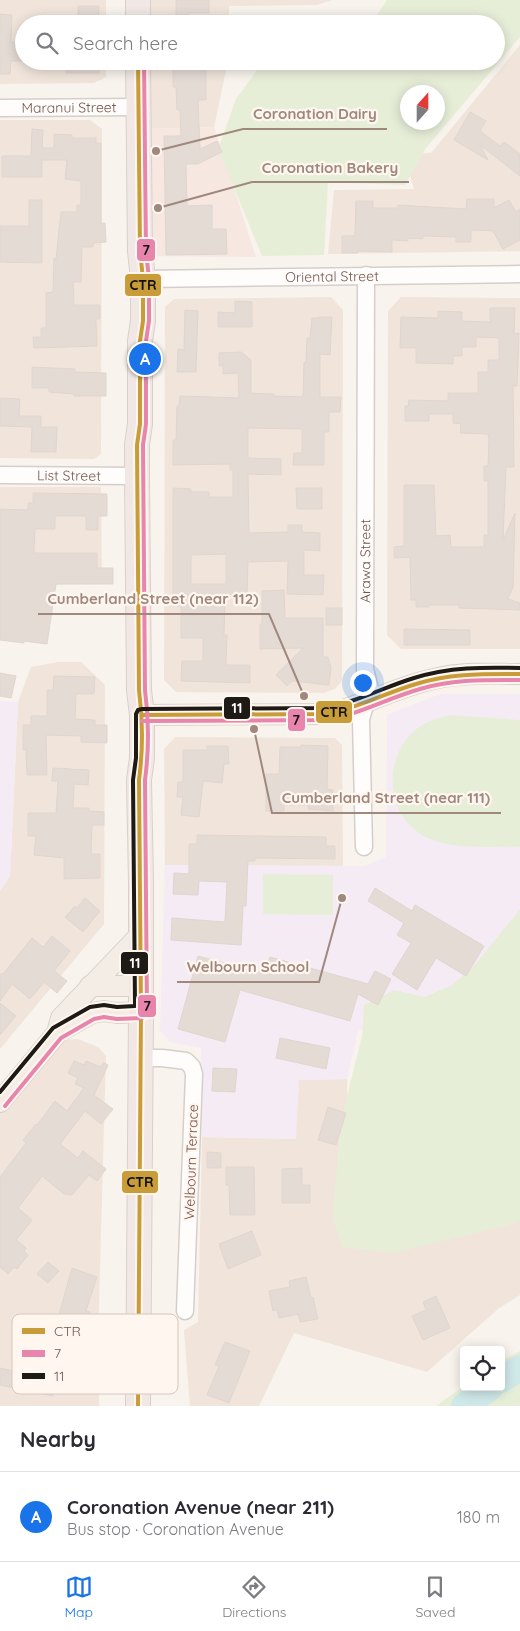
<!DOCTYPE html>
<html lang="en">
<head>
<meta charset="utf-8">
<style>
  :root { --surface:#fff; --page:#f2f2f3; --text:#2b2b33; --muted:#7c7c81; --line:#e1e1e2; --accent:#1a73e8 }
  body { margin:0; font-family:Quicksand,sans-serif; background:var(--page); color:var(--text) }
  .controls { position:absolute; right:15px; bottom:15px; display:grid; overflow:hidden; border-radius:5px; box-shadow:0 2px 12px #0003 }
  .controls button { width:45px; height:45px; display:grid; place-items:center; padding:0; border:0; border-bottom:1px solid var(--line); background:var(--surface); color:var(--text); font:25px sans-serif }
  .compass { position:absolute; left:400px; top:85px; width:45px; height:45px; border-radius:50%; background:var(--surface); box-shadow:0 2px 12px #0003; rotate:21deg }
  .you { position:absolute; left:362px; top:682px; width:18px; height:18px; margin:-12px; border:4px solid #fff; border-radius:50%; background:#1a73e8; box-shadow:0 0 0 8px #1a73e833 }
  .badge { display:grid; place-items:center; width:32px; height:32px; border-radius:50%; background:var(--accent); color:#fff; font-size:16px; font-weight:700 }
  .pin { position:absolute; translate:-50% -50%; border:2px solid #fff; box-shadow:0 1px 5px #0006 }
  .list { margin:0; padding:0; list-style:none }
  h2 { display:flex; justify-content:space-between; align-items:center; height:65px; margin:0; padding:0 20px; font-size:21px }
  h2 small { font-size:16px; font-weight:400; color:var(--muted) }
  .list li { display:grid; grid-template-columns:32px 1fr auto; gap:15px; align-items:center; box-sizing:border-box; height:90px; padding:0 20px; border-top:1px solid var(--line) }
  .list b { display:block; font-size:19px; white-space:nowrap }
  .list p { margin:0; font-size:16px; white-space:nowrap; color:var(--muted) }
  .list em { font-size:16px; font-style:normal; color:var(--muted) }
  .icon { flex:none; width:28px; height:28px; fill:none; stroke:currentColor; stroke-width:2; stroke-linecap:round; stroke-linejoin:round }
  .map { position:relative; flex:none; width:520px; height:1406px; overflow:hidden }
  .search { position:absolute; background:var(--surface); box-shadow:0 2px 12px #0003; left:15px; right:15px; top:15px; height:55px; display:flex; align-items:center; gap:12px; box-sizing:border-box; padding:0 18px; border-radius:28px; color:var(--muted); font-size:19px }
  .sheet { height:155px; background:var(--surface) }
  nav { display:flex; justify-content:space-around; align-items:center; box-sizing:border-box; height:70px; border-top:1px solid var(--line); background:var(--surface); font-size:14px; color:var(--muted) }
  nav a { display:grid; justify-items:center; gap:2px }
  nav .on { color:var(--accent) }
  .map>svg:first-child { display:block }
  .residential { fill:#f1e5db }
  .commercial { fill:#f7e7e1 }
  .education { fill:#f4ebf4 }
  .green { fill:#e7eed8; fill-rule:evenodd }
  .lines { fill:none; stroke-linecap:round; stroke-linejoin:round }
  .river { stroke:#cfe8e8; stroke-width:26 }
  .building { fill:#e4dbd5; stroke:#e1d5cf; fill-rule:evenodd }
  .minor-casing { stroke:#d6ceca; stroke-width:19 }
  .major-casing { stroke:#d9d0cb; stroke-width:22 }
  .highway-casing { stroke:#d9d0cb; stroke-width:26 }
  .minor { stroke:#fefdfc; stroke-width:16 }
  .major { stroke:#f3ede6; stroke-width:20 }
  .highway { stroke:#f1e8e5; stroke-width:24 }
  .bus-1-casing { stroke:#fff7ef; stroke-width:8 }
  .bus-2-casing { stroke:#fff7ef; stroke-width:8 }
  .bus-3-casing { stroke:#fff7ef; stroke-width:8 }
  .bus-1 { stroke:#c89d39; stroke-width:4 }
  .bus-2 { stroke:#e785ac; stroke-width:4 }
  .bus-3 { stroke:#1e1a16; stroke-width:4 }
  .labels { text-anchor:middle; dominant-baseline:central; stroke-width:4.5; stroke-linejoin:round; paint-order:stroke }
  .street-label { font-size:14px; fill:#76574c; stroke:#fff7ef }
  .key { fill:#fff7ef; stroke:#d6c7be; stroke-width:1 }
  .key-label { font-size:14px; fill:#76574c }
  .leader { fill:none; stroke:#9f887e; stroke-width:2 }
  .callout-dot { fill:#9f887e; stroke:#fff7ef; stroke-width:2 }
  .callout-label { font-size:15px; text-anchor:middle; font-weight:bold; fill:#9f887e; stroke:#fff7ef; stroke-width:4.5; stroke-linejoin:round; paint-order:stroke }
  .line-badge { stroke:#fff7ef; stroke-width:2 }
  .badge-label { font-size:14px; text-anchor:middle; font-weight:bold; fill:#fff }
  .pale-badge-label { font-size:14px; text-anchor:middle; font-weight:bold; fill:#111 }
</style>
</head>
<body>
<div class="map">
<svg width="520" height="1406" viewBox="0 0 520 1406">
  <rect width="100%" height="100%" fill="#f8f3ed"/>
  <g class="residential">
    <path d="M0,0H106V24H24V61H106V77L94,83L0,84Z"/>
    <path d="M149,0H332L317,5L229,6V24H149Z"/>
    <path d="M520,45V251L328,254L334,190L414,189L404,154L431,153Z"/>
    <path d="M148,61H228L214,127L147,129Z"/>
    <path d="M0,120H90L102,129L101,454L94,459L0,458Z"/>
    <path d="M331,297L343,310L342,681L335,689L323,693L176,692L164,680L165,307L174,299Z"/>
    <path d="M401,297L520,298V649H401L387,635L388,311Z"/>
    <path d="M0,487H101L102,584L0,585Z"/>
    <path d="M58,662H81L105,685L104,924L0,1049V891L10,876L18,702L31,667Z"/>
    <path d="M175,737L335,738L342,745L343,866L165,865L164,749Z"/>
    <path d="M78,1039L98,1047L106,1056L98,1340L99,1406H0V1107L54,1040Z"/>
    <path d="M347,1079L348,1136L520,1194V1295L498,1309L427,1372L294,1333L259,1406H190L184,1330L198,1322L202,1137L295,1139L299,1080Z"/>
  </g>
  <path class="commercial" d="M214,127L256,257L147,256V129Z"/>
  <g class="education">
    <path d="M440,694H520V930L424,1010L358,1031L347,1079L299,1080L296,1139L202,1137L201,1048L170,1042L160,1031L165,865L365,866L386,857L387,715Z"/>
    <path d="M0,701L18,702L10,876L0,891Z"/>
  </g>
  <g class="green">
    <path d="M387,0H520V37L426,148L405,185L328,182L324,255L262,256L218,149L236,99L257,70L334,61H496V24H371ZM408,92H438V122H408Z"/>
    <path d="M450,715L520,720V847C491,846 448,851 422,835C385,812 383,758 415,730C425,722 437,718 450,715Z"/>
    <path d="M263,874L333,875V915L263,914Z"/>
    <path d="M520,909V1220L516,1223L394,1253L342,1247L333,1216L341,1120L362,1036L364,1005L394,990L425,997L452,985L475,965Z"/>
    <path d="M520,1351V1406H436L464,1386L501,1387V1361Z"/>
  </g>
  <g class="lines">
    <g class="river">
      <path d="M501,1380L520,1368"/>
      <path d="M464,1406L491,1387"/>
    </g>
  </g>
  <g class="building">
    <path d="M176,0H209V13H188V19H176Z"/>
    <path d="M78,6H99L98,24H78Z"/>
    <path d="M0,14L12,15L11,42H24V61H11L10,74H0Z"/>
    <rect x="66" y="61" width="33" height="12"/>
    <path d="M173,67H206V100H198L200,149L217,141L222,152L198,164H186L187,206L212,205V229H226L227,254L166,255L164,136H181L180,110H177L176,87H173Z"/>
    <path d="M470,112L486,121L480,131L500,146L504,142L520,154V176L480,145L488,160L454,140Z"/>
    <path d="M32,129L43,130L42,148H54V134L72,135V138H96V143H101V223H105L106,242L93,243V247H82L81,282H73L74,305H100V319H96L97,346L34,348L33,337H41V328H46V293L53,292L54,258L56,259L61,212H77V205H81V181L65,179L67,160H42V177H2V156H31Z"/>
    <path d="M467,199H494V208L509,200L516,212L520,209V240L503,249L493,231L471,230V242H456V237L423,236V239L408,238V241L392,240V252L358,251V253H342V236H355L356,201H373V208H398V205L466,209Z"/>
    <path d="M29,200H42V263L0,262V226H29Z"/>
    <path d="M235,301L252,302V327H218V312L235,313Z"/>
    <path d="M490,308H515L514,334L519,333L517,386H513L514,467H506L503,540L515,513L513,587L508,599L520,603V610L459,608V605H429V607H416V600H411L410,557L394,558V547L404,546V485H434L436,536L450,535L451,547H484V535H488V481H484V466H488L489,439L488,434L460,433L461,424L453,423V414H429V421H405V406H408L409,400L448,401V393H478V372H488V360H499V338L476,337V347H462V356H453V364L416,363V348H400L401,317L438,318V311L462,312V321L490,322Z"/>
    <path d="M185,310L198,311L196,372H177L178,349L184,350Z"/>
    <path d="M319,317H332L330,355L320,354V397H341L340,412H329V432H324V465H293L294,453H302V429L248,428V458L281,459V475L248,474L249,533L288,532V525H302V532L320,533V551L304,550V575H324L323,595L287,594L288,561L248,562L247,597L225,596L224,635H227L226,665H250V683L181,681L182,661H203V638H181V606H173V488L191,489V492H209V497H233V470H230V464L173,465V440H176L177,406H179L180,396L239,398L238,373L223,374V365L219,366V353L241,352L251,360V393L274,394V396L303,397L304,362H306L307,338H310L312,318H319ZM226,554V584H191V555Z"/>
    <path d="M32,367L75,369V372L106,373V396H74V394L49,392V388H32Z"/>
    <path d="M0,398L20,399L19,416H41V427H57L56,452H31L32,427L0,426Z"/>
    <path d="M296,488H322V509H297Z"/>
    <path d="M33,493L107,494V516H98V530H86V516H55V529H35L34,553H97V568H113V584H56L47,644L24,641V643L0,640V509L28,510V503H33Z"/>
    <path d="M284,590L285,618H323V657H328L331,668L329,685L292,681L287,686L276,675L303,648L260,649V624H262V591Z"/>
    <rect x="326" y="608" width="16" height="17"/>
    <path d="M404,629L470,630V645H404Z"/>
    <path d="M0,673L16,676L11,698L0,696Z"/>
    <path d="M54,676L95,677L94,694H76L75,719L95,720V725H107V743L81,742V736L46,735L47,775H27L26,750H23V725H31V716H47V690H53Z"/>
    <path d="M301,745L328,746L327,789L333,790V811L308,809V805H284V811H266V774H279L280,747H301Z"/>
    <path d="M207,746H228L229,764H224L222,783L203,781L199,817L181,815L183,797H177L178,782H183V750H207Z"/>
    <path d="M53,768L89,770L88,785L74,784L73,808H89V811L104,812V825H92L91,854H100V878L64,879V858L34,855L36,836H28V813H56L58,781H52Z"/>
    <path d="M197,835L326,837V846H335V859L255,858V861H248L246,906H243L241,945L171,940L172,918L225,922L227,882L199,881L198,895L173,894L174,873L189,874V844H197Z"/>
    <path d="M375,888L412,911L415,905L484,946L466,976L436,958L417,990L392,974L411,943L397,935L404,923L368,901Z"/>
    <path d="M85,898L100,911L83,932L65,917L75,906L77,908Z"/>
    <path d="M52,936L70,951L54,971L67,981L57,993L44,982L30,999L12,984L0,1001V974H3L32,938L43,947Z"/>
    <path d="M198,956L265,974L270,957L368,984L375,971L391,979L378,1005L358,994L350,1021L240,990L225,1042L178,1029Z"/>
    <path d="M0,1003L16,1016L0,1035Z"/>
    <path d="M280,1038L330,1048L326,1069L276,1058Z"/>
    <path d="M74,1061L84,1065L86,1061L101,1067L104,1063L108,1065L94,1095L113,1109L101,1124L85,1111L60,1144L78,1158L83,1151L106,1169L97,1181L89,1175L72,1195L64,1194L42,1176L18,1208L32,1220L16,1240L26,1248L24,1251L28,1255L17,1269L14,1267L8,1274L0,1267V1177L26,1143L23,1140L36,1124L37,1125L55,1101L67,1111L84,1088L75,1084L78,1078L68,1073Z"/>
    <path d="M213,1068L237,1069L235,1092L212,1091Z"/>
    <path d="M328,1107L346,1113L336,1145L318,1140Z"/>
    <path d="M207,1152L221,1153V1168H207Z"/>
    <path d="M226,1167H254L255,1215H230L229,1185H226Z"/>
    <path d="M302,1168V1185H310V1203H282V1169Z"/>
    <path d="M252,1231L261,1255L228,1269L219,1244Z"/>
    <path d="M48,1262L59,1271L48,1283L37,1274Z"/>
    <path d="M72,1268L97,1277L86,1311L90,1312L81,1348L86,1349L83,1362L99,1365L96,1378L62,1371L60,1383L56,1382L53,1396L0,1385V1368L35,1376L41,1349L34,1347L38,1331L49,1334L51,1328L55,1329Z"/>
    <path d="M306,1277L311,1298L313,1297L318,1319L300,1322L298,1314L279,1318L277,1310L273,1311L269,1291L290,1287L289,1281Z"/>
    <path d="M436,1296L450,1328L423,1340L412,1316L426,1310L423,1302Z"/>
    <path d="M225,1342L250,1351L229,1403L207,1395L219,1366L215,1365Z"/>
  </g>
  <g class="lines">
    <g class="minor-casing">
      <g id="minor">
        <path id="s1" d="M0,108L138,107"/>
        <path id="s2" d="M143,279L520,274"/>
        <path id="s3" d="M0,475L137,476"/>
        <path id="s4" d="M364,847L361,719L370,689L365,669L366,275"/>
        <path d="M141,1058H162L186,1061L192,1067L194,1074L185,1311"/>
      </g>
    </g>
    <g class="major-casing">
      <g id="major">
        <path d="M142,715L324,714L338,712C371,701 409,683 443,677C469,672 494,674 520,674"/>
        <path d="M90,986H141"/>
        <path d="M57,1033L61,1018L141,934"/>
        <path d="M0,1102L57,1033L92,1013L104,1011L117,1013L141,1012"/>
      </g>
    </g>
    <g class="highway-casing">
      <g id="highway">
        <path d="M138,0V24"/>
        <path d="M138,1406L141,1012V883L139,780L142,758V715L139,690L137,476V445L140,424V341L143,321V279L140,251L138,61"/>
      </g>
    </g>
    <use href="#minor" class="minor"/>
    <use href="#major" class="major"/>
    <use href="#highway" class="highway"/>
    <g class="bus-1-casing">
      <g id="bus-1">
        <path d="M142,715L324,714C356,709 385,693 416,684C450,673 484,674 520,674"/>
        <path d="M138,1406L141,1012L139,780C143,750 143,720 139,690L137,445L140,424V341L143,321V279L140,251L138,61"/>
      </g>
    </g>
    <g class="bus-2-casing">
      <g id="bus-2">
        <path d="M142,721L325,720C358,715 388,698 420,689C453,679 486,680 520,680"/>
        <path d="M5,1106L61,1038L94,1019L104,1017L117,1019L142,1018L146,1016L147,1013L145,780C149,750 149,720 145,690L143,445L146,424V341L149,321V279L146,251L144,61"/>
      </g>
    </g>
    <g class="bus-3-casing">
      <path id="bus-3" d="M0,1092L53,1028L90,1007L104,1005L117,1007L135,1006L133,780L136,758V714L138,710L142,709L324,708C355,703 384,687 414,678C449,667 484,667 520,668"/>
    </g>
    <use href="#bus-1" class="bus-1"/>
    <use href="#bus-2" class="bus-2"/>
    <use href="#bus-3" class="bus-3"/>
  </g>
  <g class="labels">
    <g class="street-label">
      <text stroke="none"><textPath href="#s1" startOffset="69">Maranui Street</textPath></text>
      <text stroke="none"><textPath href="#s2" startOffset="189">Oriental Street</textPath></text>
      <text stroke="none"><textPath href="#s3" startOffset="69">List Street</textPath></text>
      <text stroke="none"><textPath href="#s4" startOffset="288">Arawa Street</textPath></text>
      <text transform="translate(191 1162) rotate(-88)">Welbourn Terrace</text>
    </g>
  </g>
  <rect x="12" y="1314" width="166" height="80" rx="8" class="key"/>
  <rect x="22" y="1328" width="23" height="6" fill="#c89d39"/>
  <rect x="22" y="1350" width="23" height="7" fill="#e785ac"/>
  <rect x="22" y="1373" width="23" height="6" fill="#1e1a16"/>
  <g class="key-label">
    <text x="54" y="1336">CTR</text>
    <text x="54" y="1358">7</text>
    <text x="54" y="1381">11</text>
  </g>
  <path class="leader" d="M156 151L243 129H387M158 208L252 182H409M304 696L269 614H38M254 729L272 813H501M342 898L319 982H177"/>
  <g class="callout-dot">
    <circle cx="156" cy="151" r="5"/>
    <circle cx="158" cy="208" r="5"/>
    <circle cx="304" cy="696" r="5"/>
    <circle cx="254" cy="729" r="5"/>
    <circle cx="342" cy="898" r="5"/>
  </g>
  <g class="callout-label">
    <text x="315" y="119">Coronation Dairy</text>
    <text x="330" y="173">Coronation Bakery</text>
    <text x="153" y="604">Cumberland Street (near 112)</text>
    <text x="386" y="803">Cumberland Street (near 111)</text>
    <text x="248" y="972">Welbourn School</text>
  </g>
  <g class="line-badge">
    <rect x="136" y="238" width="20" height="24" rx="5" fill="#e785ac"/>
    <rect x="124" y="273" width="38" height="24" rx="5" fill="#c89d39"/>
    <rect x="223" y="696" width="28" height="24" rx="5" fill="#1e1a16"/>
    <rect x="315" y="700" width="38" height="24" rx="5" fill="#c89d39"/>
    <rect x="287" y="708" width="19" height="24" rx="5" fill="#e785ac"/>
    <rect x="120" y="951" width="29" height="24" rx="5" fill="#1e1a16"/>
    <rect x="137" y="994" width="20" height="24" rx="5" fill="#e785ac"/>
    <rect x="121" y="1170" width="38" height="24" rx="5" fill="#c89d39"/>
  </g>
  <g class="badge-label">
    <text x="237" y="713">11</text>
    <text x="135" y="968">11</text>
  </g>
  <g class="pale-badge-label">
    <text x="146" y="255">7</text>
    <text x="143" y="290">CTR</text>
    <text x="334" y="717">CTR</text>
    <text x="296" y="725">7</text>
    <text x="147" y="1011">7</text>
    <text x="140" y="1187">CTR</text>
  </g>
</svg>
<div class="controls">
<button><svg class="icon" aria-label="locate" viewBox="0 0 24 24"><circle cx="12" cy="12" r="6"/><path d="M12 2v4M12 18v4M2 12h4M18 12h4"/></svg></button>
</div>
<svg class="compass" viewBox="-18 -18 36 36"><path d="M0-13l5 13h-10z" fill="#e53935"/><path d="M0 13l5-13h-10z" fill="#7c7c81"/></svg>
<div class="you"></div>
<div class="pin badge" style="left:145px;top:359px">A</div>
<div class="search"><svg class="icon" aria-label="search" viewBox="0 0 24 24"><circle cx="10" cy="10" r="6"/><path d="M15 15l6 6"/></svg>Search here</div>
</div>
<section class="sheet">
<h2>Nearby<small></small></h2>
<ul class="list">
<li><span class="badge">A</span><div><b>Coronation Avenue (near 211)</b><p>Bus stop · Coronation Avenue</p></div><em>180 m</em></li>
</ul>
</section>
<nav>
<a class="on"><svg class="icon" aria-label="map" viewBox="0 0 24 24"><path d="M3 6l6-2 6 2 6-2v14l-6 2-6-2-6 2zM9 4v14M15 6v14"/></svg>Map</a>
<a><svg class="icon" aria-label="directions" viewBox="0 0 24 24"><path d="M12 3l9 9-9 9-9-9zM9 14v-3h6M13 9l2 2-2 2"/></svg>Directions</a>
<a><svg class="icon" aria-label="saved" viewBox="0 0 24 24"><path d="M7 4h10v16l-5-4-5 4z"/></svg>Saved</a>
</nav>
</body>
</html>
